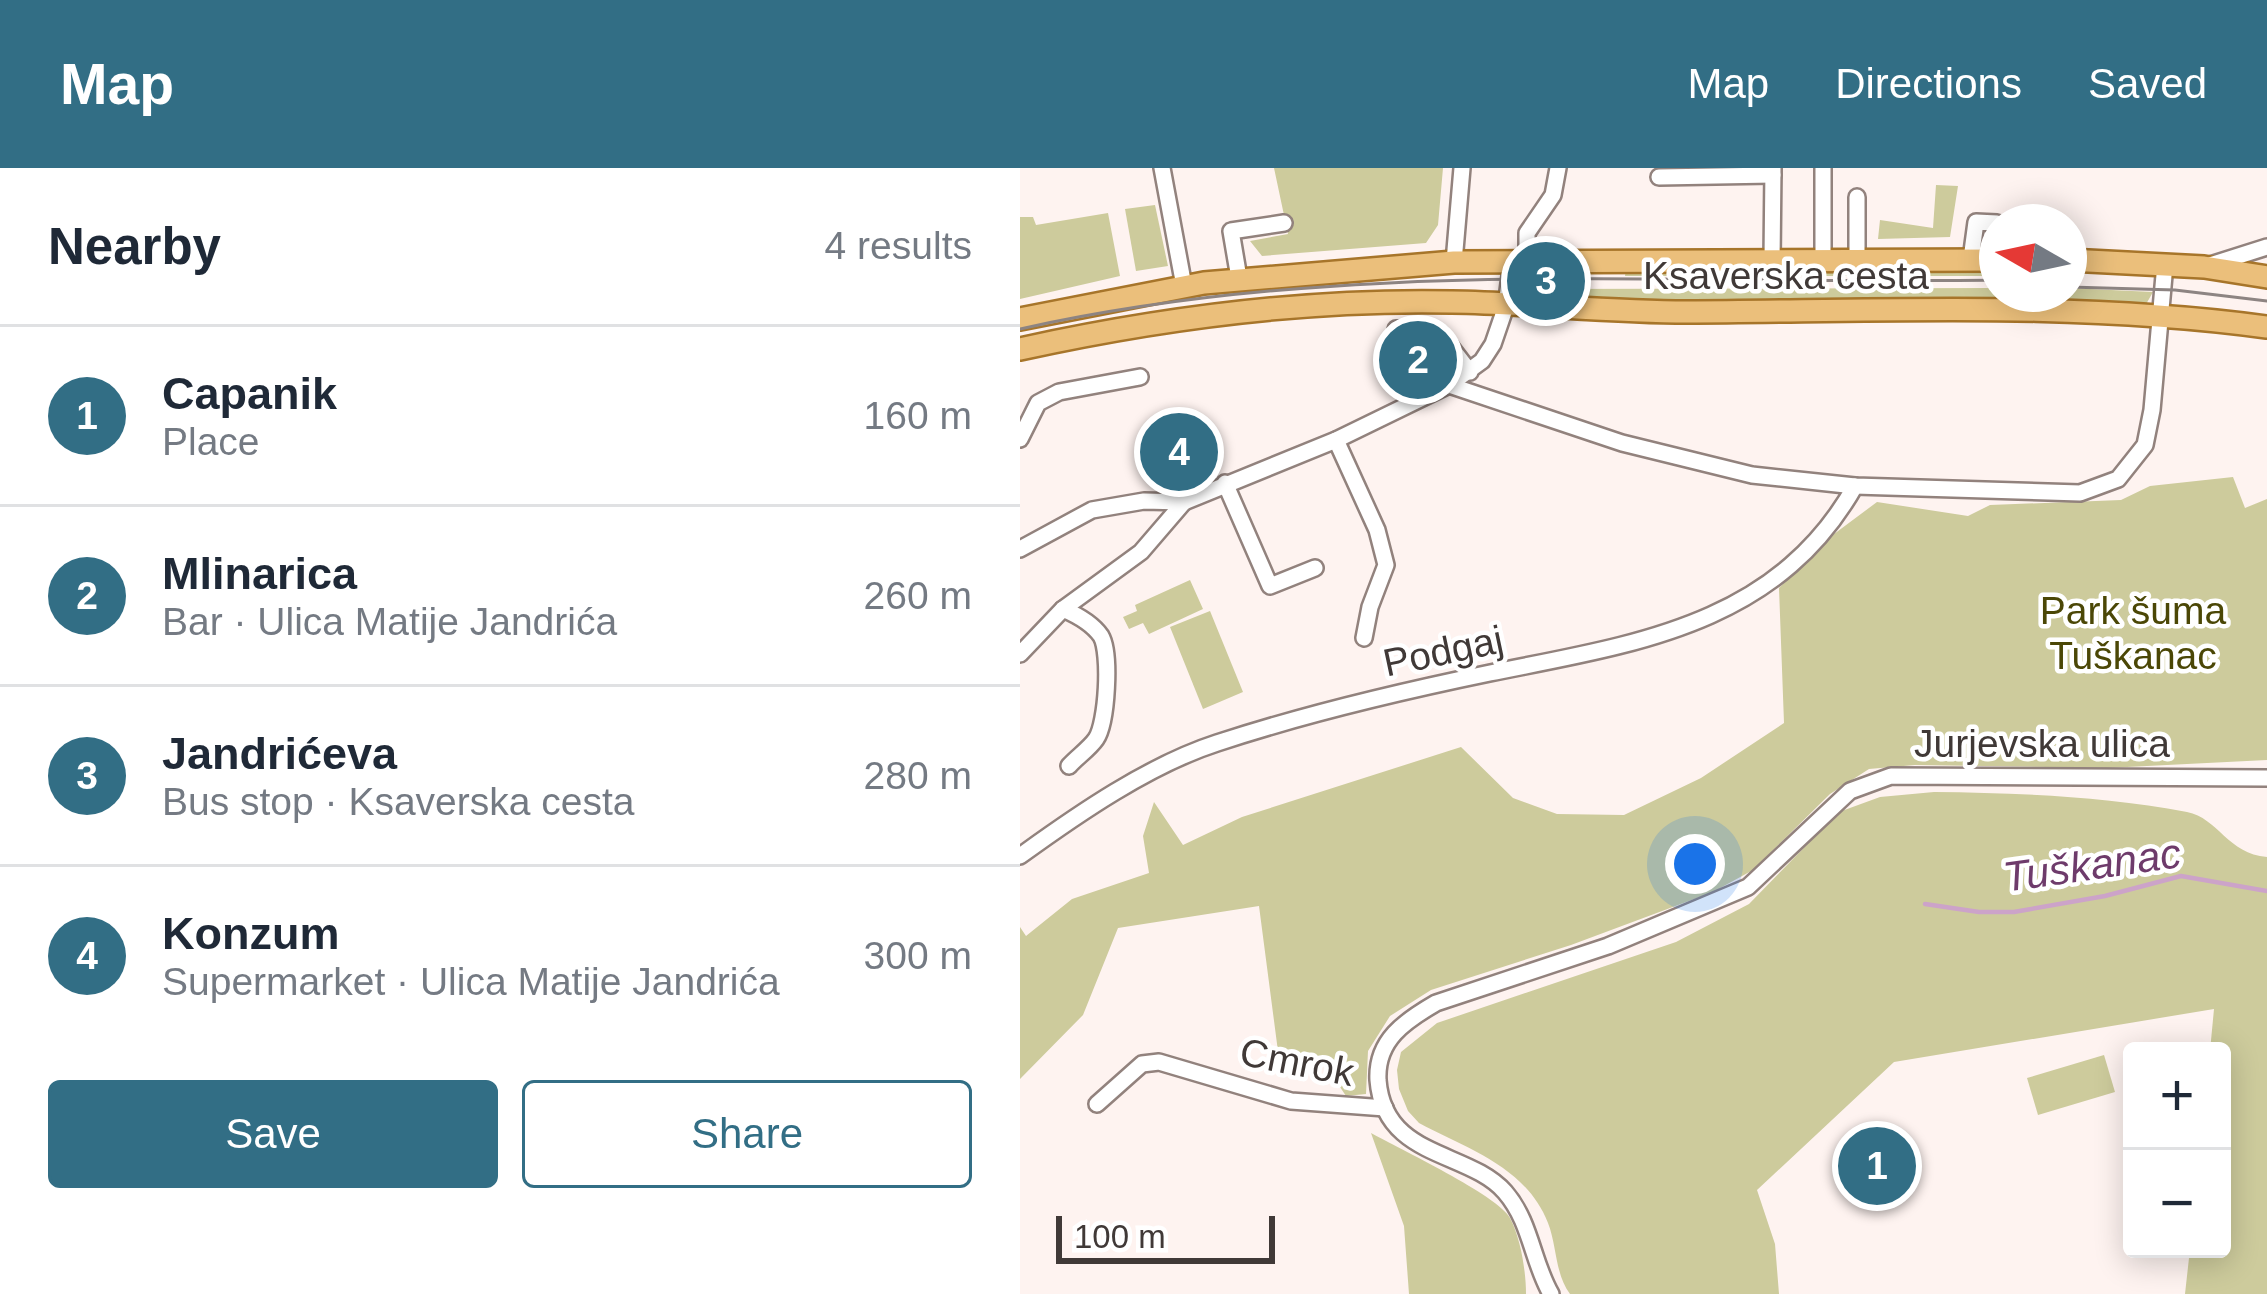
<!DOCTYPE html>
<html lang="en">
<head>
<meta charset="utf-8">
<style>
  :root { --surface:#fff; --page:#f2f2f3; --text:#1f2937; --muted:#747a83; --line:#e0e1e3; --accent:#326e85 }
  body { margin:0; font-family:Arial,sans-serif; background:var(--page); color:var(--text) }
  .controls { position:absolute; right:36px; bottom:36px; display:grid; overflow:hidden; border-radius:12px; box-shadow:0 6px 30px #0003 }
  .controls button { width:108px; height:108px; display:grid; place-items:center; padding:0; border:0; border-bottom:3px solid var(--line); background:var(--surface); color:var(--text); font:60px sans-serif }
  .compass { position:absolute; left:959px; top:36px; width:108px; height:108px; border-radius:50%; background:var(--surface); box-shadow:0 6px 30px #0003; rotate:279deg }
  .scale { position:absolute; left:36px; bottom:30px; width:219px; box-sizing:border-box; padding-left:12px; border:6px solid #403937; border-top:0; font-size:33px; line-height:42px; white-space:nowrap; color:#403937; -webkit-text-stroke:9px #fff; paint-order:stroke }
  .you { position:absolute; left:675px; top:696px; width:42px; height:42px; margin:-30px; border:9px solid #fff; border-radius:50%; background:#1a73e8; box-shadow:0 0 0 18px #1a73e833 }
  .badge { display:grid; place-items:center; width:78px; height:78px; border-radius:50%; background:var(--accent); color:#fff; font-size:39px; font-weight:700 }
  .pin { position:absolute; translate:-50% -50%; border:6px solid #fff; box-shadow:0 3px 12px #0006 }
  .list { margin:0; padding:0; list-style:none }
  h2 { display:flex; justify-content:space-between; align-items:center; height:156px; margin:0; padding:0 48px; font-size:51px }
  h2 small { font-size:39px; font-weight:400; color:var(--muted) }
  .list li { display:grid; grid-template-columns:78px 1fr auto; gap:36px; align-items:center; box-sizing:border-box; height:180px; padding:0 48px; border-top:3px solid var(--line) }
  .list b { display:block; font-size:45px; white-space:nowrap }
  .list p { margin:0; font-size:39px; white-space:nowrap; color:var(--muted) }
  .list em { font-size:39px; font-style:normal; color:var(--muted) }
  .actions { display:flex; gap:24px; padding:36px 48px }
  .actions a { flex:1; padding:27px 0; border:3px solid var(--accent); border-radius:12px; text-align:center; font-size:42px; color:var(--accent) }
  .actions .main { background:var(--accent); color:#fff }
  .map { position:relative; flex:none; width:1247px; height:1126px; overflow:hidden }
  header { display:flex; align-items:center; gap:72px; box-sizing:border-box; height:168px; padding:0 60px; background:var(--accent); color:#fff }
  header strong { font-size:57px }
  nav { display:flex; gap:66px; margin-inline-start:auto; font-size:42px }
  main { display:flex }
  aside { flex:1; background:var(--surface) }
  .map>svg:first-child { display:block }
  .green { fill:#cdcb9c }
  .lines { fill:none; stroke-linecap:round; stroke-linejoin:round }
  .stream { stroke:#cca3c9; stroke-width:4.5 }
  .minor-casing { stroke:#92827d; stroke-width:20 }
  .major-casing { stroke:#a7752a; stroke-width:26 }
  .minor { stroke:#fff; stroke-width:15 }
  .major { stroke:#ebbf7b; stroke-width:21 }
  .tram { stroke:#8d8482; stroke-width:3 }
  .labels { text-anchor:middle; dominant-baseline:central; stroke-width:9; stroke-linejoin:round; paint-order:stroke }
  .street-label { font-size:39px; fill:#403937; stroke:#fff }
  .park-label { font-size:39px; fill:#4b4706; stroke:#fff }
  .water-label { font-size:42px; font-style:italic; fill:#6e3b6b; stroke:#fff }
</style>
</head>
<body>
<header>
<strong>Map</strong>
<nav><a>Map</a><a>Directions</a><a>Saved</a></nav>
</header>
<main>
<aside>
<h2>Nearby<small>4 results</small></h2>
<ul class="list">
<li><span class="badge">1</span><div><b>Capanik</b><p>Place</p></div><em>160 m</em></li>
<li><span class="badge">2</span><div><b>Mlinarica</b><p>Bar · Ulica Matije Jandrića</p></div><em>260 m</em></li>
<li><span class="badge">3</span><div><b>Jandrićeva</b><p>Bus stop · Ksaverska cesta</p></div><em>280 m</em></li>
<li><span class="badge">4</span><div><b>Konzum</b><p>Supermarket · Ulica Matije Jandrića</p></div><em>300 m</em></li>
</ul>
<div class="actions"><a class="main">Save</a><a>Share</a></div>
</aside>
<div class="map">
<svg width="1247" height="1126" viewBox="0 0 1247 1126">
  <rect width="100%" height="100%" fill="#fef3f0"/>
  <g class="green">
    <path d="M254,0H423L418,57L406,75L242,88L230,73L268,66Z"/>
    <path d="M916,17L938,18L930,69L858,71L860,52L913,60Z"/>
    <path d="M135,37L148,98L116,103L105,41Z"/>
    <path d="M88,45L100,108L0,131V49H13L16,57Z"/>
    <path d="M977,99V108H605L606,100Z"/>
    <path d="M977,120V126H1049V120L1133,124L1125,138L509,132L516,121Z"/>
    <path d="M1213,309L1225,340L1247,331V592L1087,600L895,597L849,601L810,626L733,702L693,724L551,777L411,822L370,848L348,883L346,926L326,928L304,895L259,891L239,738L98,760L63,847L0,911V759L6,768L52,731L129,705L123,668L134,634L163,677L222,649L441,579L493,630L537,646L604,647L681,610L764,555L759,420L806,372L857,334L948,348L970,337L1101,332L1130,318Z"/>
    <path d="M170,412L183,441L129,466L123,455L109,461L103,449L117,443L115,437Z"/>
    <path d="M190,443L223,524L183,541L150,459Z"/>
    <path d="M914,624C1000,625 1083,628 1167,644C1198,650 1208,686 1247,689V1126H1165L1170,1081H1202V883H1190L1194,841L874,894L737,1022L755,1076L759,1126H550C535,1106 537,1078 528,1055C506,999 448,981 399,955L388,943L379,921L377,902L381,884L417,855L656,774L729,736L819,644L860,629Z"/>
    <path d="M1084,887L1095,924L1018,947L1007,910Z"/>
    <path d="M351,965C378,980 479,1028 490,1050C501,1071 506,1104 506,1126H389L384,1058Z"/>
  </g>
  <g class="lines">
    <path class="stream" d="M905,736L959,744H994L1085,728L1161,708L1247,723"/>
    <g class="minor-casing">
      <g id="minor">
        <path d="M142,0L164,118"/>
        <path d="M639,9L753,7"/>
        <path d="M951,91L956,54L977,55"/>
        <path d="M752,92L753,0"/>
        <path d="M803,92V0"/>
        <path d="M507,93V65L533,27L538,0"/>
        <path d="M837,93V29"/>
        <path d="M434,94L442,0"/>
        <path d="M1187,98L1247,79"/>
        <path d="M219,110L211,63L264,55"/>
        <path d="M376,161L421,166L450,204"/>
        <path d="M429,217L602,275L732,307L835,318L1060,325L1098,311L1125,277L1132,242L1145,96"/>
        <path d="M0,271L18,235L39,224L120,209"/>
        <path d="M316,272L357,362L366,397L350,439L344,470"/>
        <path d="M205,315L250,418L295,400"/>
        <path d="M0,381L72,342L124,333L164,334L316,272L429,217L462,193L473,176L486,138L492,93"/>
        <path d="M43,441C57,447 72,455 81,468C91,485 87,555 76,571C69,581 57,589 49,598"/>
        <path d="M0,486L43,441L121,384L164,334"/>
        <path d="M0,688C58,646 129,597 197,575C285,546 378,524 470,505C613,476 756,458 835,318"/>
        <path d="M77,936L122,896L139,894L271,933L365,940"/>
        <path d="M531,1126C512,1093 511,1054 485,1024C448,982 364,991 358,912C356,872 385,853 416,835L588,778L728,719L830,623L871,608L1247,610"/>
      </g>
    </g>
    <g class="major-casing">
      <g id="major">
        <path d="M1049,92L1184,99L1247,109"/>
        <path d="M0,151L184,115L434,94L977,92"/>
        <path d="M0,181C141,150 288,131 432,134C510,135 588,144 667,144C860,143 1056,133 1247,159"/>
      </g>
    </g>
    <use href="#minor" class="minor"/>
    <use href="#major" class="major"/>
    <g class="tram">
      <path d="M1049,119L1155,122L1247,133"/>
      <path d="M0,161C320,89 651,117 977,112"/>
    </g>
  </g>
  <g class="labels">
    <g class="street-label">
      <text x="766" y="107">Ksaverska cesta</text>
      <text transform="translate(423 483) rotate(-12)">Podgaj</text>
      <text x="1022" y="575">Jurjevska ulica</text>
      <text transform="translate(277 894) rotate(11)">Cmrok</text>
    </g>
    <g class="park-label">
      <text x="1113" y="442">Park šuma<tspan x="1113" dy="45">Tuškanac</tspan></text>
    </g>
    <g class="water-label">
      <text transform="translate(1072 697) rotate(-8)">Tuškanac</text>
    </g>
  </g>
</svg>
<div class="controls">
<button>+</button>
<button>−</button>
</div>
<svg class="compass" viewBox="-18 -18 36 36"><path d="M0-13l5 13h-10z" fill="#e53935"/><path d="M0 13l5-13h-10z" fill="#747a83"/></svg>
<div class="scale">100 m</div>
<div class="you"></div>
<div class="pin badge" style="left:857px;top:998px">1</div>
<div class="pin badge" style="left:398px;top:192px">2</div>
<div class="pin badge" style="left:526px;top:113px">3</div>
<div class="pin badge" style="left:159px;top:284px">4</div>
</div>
</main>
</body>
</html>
